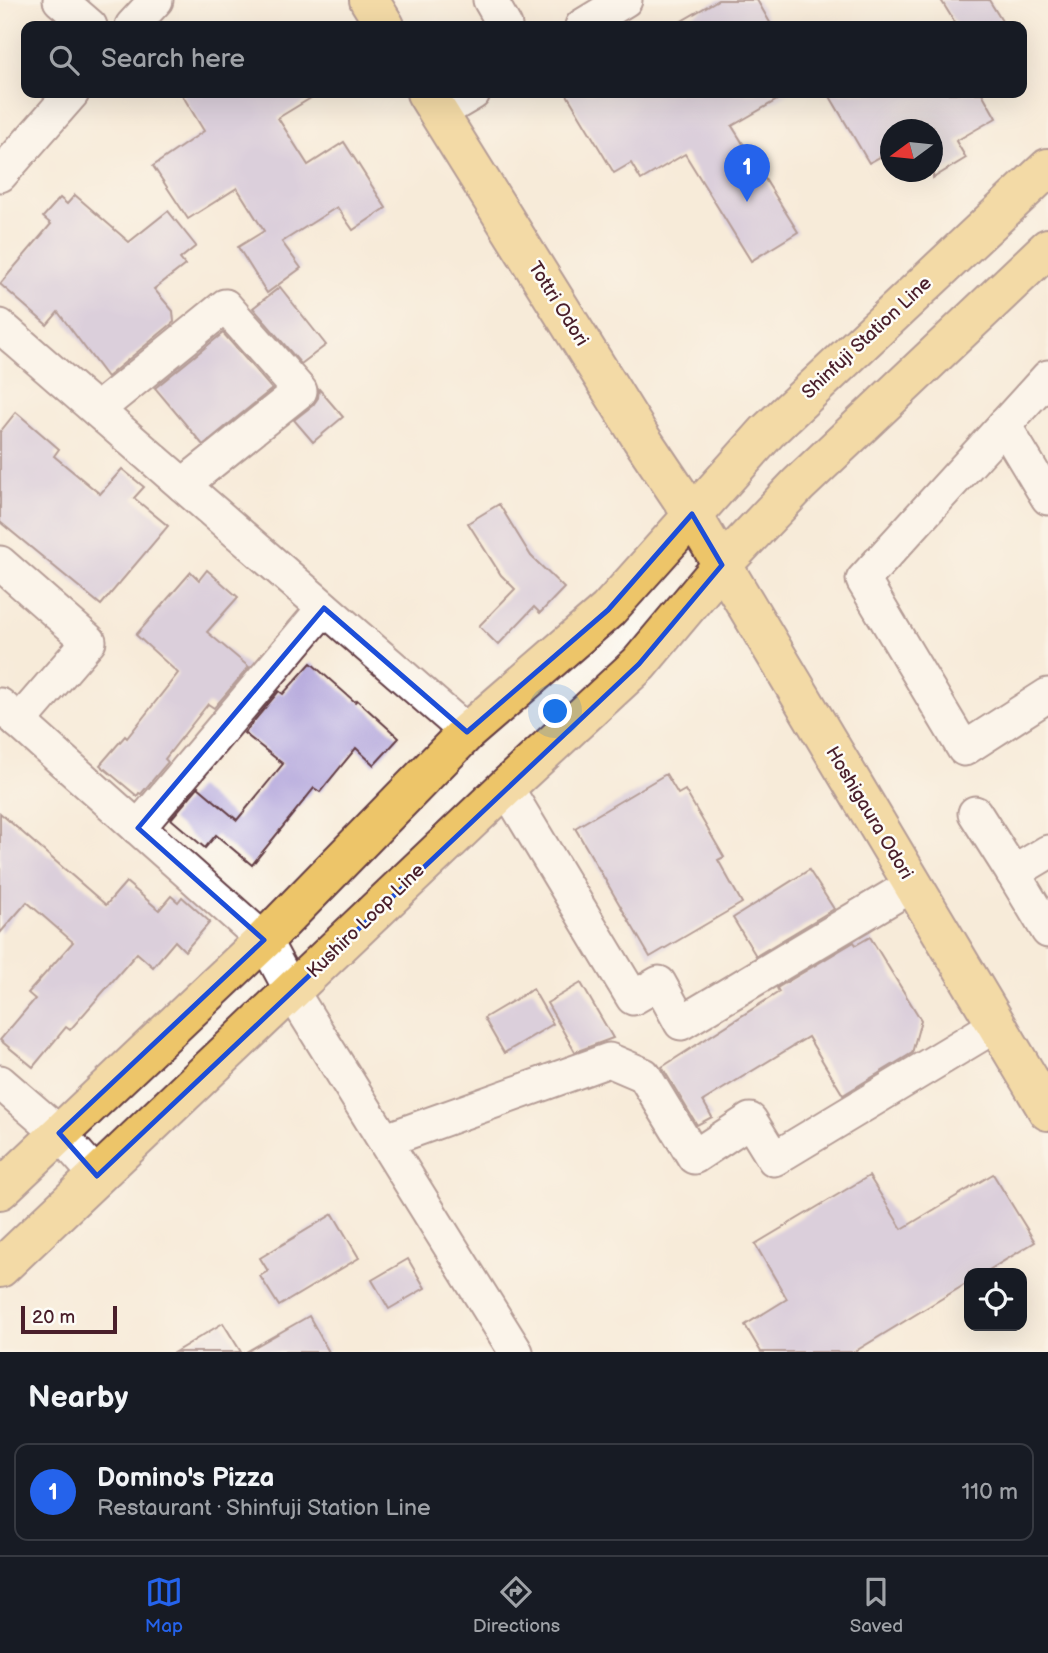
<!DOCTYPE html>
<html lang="en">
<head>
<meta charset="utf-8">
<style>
  :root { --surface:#171b24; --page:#20242c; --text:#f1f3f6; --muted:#9ea1a6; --line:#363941; --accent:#2563eb }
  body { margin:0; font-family:"Balsamiq Sans",sans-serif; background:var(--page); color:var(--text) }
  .controls { position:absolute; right:21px; bottom:21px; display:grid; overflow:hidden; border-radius:14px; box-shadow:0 7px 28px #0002 }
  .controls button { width:63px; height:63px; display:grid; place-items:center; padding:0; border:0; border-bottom:2px solid var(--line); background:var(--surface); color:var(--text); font:35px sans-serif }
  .compass { position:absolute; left:880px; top:119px; width:63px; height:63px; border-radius:50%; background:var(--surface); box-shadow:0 7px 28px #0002; rotate:255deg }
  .scale { position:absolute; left:21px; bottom:18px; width:96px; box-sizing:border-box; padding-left:7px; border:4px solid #4a1f2b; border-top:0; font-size:19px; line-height:24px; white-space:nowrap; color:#4a1f2b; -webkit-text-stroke:5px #fdfcf7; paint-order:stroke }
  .you { position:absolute; left:556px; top:712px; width:24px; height:24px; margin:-18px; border:5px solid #fff; border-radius:50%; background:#1a73e8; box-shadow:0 0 0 10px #1a73e833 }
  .badge { display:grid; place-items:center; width:46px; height:46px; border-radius:50%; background:var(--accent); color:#fff; font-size:23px; font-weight:700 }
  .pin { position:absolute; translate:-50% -58px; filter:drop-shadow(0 2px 4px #0008) }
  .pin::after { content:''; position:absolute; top:37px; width:24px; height:21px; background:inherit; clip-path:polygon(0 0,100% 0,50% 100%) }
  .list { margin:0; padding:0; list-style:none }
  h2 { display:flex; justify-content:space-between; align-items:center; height:91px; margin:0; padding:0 28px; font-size:30px }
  h2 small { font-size:23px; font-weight:400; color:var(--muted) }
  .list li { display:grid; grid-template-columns:46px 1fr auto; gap:21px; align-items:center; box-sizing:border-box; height:98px; margin:0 14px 14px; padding:0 14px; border:2px solid var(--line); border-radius:14px }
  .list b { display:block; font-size:26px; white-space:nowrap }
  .list p { margin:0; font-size:23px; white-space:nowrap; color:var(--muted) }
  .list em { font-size:23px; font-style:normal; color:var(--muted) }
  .icon { flex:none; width:38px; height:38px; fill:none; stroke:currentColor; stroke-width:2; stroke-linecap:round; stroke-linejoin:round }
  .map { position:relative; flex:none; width:1048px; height:1352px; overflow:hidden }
  .search { position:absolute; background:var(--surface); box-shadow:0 7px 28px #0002; left:21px; right:21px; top:21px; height:77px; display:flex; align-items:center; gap:18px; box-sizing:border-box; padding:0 24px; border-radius:14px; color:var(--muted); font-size:26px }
  .sheet { height:203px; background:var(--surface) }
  nav { display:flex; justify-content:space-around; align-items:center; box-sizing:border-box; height:98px; border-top:2px solid var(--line); background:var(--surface); font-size:19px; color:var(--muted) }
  nav a { display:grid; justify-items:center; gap:4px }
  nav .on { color:var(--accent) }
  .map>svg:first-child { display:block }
  .building { fill:#b9adde }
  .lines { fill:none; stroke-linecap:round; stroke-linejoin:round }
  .minor-casing { stroke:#643e45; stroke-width:37 }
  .major-casing { stroke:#643e45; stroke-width:42 }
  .highway-casing { stroke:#643e45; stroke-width:42 }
  .minor { stroke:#fff; stroke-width:33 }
  .major { stroke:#edc569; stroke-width:38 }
  .highway { stroke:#edc569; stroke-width:38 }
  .marked { fill:none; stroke:#1d4ed8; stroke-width:5; stroke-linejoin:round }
  .labels { text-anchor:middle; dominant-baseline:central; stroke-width:5; stroke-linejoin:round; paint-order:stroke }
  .street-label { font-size:19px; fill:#4a1f2b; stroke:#fdfcf7 }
</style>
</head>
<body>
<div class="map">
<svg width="1048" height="1352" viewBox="0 0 1048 1352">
  <rect width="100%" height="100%" fill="#fdfcf7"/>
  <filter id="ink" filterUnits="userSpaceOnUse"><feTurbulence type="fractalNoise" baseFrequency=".0143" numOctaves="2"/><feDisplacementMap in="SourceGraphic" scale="14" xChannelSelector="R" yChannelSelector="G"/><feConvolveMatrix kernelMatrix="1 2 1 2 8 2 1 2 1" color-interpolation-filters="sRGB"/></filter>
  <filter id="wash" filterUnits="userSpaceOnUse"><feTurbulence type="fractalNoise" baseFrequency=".00686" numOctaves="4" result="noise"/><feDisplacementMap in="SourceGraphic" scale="28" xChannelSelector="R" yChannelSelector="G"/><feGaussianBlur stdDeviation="1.57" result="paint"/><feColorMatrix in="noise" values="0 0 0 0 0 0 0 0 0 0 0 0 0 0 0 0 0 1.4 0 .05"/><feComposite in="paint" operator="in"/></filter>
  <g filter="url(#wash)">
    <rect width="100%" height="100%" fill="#f7ebd9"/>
    <g id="blocks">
      <g class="building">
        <path d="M718,0H757L772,26H673Z"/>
        <path d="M941,0H989L1005,26H957Z"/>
        <path d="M181,93H319L278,118L308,165L344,142L386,208L353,230L337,207L282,242L301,268L267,293L238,247L264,231L237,188L188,219L153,166L204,131Z"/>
        <path d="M566,93H789L732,126L798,232L751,261L685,154L641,180L631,163L614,173Z"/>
        <path d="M828,93H982L996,118L956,141L966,158L933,178V127L929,130H891V151L869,163Z"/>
        <path d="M75,195L129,242L168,211L196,246L180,259L185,265L154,289L173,311L174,322L107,377L58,312L47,325L0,284L51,224L43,217L60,198L67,204Z"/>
        <path d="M280,287L326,345L301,364L253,308Z"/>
        <path d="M223,333L272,389L203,445L155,388Z"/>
        <path d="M319,389L343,417L313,442L294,420L313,405L318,398Z"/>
        <path d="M16,412L59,449L54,456L100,494L122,469L144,487L134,498L168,526L101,605L0,522V432Z"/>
        <path d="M499,504L531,556L564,588L540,613L534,607L498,645L479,626L515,589L501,575L468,523Z"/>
        <path d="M207,570L238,597L207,632L249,667L214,708L208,704L165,759L168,762L141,794L139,793L137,796L100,765L125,736L127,738L178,673L136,635L191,572L199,580Z"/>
        <path d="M311,663L355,702L357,700L399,738L374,765L356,748L320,792L314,788L252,865L216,835L205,848L171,819L198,787L237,820L283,764L244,733L279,691L283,694Z"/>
        <path d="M666,774L678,794L685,790L724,857L718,860L742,903L650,957L575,828Z"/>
        <path d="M0,813L106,905L126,882L159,910L171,896L178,902L182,897L210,922L185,951L175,941L153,967L137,953L70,1030L66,1027L33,1067L0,1040L35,999L28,993L73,942L27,902L0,933Z"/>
        <path d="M809,870L834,909L756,956L733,918Z"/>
        <path d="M870,937L921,1020L912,1053L843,1095L808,1037L703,1101L712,1117L697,1125L662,1067L779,992L777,988L854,942L856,945Z"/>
        <path d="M581,983L613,1038L575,1052L547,1003Z"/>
        <path d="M533,989L553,1024L504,1053L484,1018Z"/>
        <path d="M993,1174L1035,1242L984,1273H969V1282L854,1352H761L745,1325L787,1299L755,1244L869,1176L902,1229Z"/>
        <path d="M333,1214L359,1258L279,1306L260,1276L268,1271L260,1258Z"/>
        <path d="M408,1259L425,1288L389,1309L372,1280Z"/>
        <path d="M309,1316L329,1352H246Z"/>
        <path d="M223,1323L241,1352H175Z"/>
      </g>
    </g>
  </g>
  <g filter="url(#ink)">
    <use href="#blocks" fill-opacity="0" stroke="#643e45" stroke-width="2"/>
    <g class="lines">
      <g class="minor-casing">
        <g id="minor">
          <path d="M60,0L90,26"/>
          <path d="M490,0L505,26"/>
          <path d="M132,26L156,0"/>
          <path d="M582,26L625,0"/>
          <path d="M439,113L473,93"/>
          <path d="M0,175L72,93"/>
          <path d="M0,326L467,732"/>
          <path d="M1048,377L863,580L964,749L1048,695"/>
          <path d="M97,410L225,306L300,391L183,485"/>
          <path d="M1004,425L1048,498"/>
          <path d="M0,563L89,641L19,722"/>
          <path d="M0,705L264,940L292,992L516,1352"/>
          <path d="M506,787L633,998L659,983L681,1023L912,885"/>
          <path d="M975,813L1013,873L1048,852"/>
          <path d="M138,828L324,608"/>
          <path d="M1013,873L1048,931"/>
          <path d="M0,1082L59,1133L97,1176"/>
          <path d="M386,1140L609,1060L644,1075L694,1157L750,1120L774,1159L996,1025"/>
        </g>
      </g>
      <g class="major-casing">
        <g id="major">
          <path d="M0,1190L264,940L467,732L608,610L767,432L1048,168"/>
          <path d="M0,1268L506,787L639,664L722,565L798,485L1048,248"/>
        </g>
      </g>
      <g class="highway-casing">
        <g id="highway">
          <path d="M369,0L385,26"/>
          <path d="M426,93L641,438L692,514L1048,1111"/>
        </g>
      </g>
      <use href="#minor" class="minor"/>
      <use href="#major" class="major"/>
      <use href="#highway" class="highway"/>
    </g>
  </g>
  <path d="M0 0H1048V1352H0ZM692,514L722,565L639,664L97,1176L59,1133L264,940L138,828L324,608L467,732L608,610Z" fill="#f7ebd9" fill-opacity=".55" fill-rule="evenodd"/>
  <path class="marked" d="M692,514L722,565L639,664L97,1176L59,1133L264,940L138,828L324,608L467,732L608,610Z"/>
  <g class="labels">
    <g class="street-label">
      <text transform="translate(558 304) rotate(58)">Tottri Odori</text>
      <text transform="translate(867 338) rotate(-43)">Shinfuji Station Line</text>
      <text transform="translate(869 813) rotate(59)">Hoshigaura Odori</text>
      <text transform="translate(366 921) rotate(-44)">Kushiro Loop Line</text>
    </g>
  </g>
</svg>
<div class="controls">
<button><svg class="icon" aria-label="locate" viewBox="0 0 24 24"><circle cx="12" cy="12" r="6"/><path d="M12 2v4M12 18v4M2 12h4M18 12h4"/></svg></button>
</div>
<svg class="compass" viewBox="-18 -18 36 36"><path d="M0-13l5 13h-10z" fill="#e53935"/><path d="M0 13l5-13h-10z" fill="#9ea1a6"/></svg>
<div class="scale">20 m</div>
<div class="you"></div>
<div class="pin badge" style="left:747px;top:202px">1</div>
<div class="search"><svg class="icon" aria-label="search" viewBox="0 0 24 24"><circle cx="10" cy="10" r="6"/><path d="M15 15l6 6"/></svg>Search here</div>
</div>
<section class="sheet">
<h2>Nearby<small></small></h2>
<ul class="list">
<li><span class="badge">1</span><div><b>Domino's Pizza</b><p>Restaurant · Shinfuji Station Line</p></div><em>110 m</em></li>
</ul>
</section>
<nav>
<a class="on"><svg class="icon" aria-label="map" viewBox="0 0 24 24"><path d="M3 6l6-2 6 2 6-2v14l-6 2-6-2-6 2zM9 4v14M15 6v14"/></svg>Map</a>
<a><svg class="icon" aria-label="directions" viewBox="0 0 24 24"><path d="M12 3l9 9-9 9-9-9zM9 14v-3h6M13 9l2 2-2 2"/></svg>Directions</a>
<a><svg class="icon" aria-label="saved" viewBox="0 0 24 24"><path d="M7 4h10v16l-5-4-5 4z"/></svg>Saved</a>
</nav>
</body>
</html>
